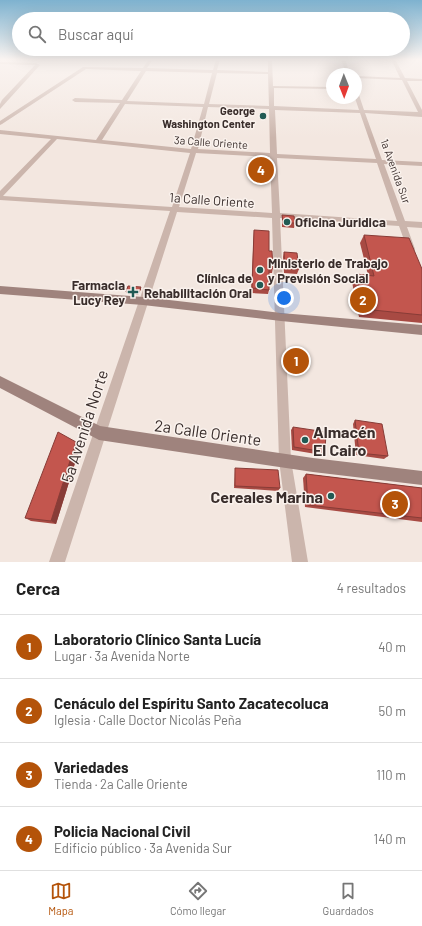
<!DOCTYPE html>
<html lang="es">
<head>
<meta charset="utf-8">
<style>
  :root { --surface:#fff; --page:#f6f6f6; --text:#222; --muted:#767676; --line:#e0e0e0; --accent:#b45309 }
  body { margin:0; font-family:Barlow,sans-serif; background:var(--page); color:var(--text) }
  .compass { position:absolute; left:326px; top:68px; width:36px; height:36px; border-radius:50%; background:var(--surface); box-shadow:0 4px 16px #0002; rotate:179deg }
  .you { position:absolute; left:284px; top:298px; width:14px; height:14px; margin:-10px; border:3px solid #fff; border-radius:50%; background:#1a73e8; box-shadow:0 0 0 6px #1a73e833 }
  .badge { display:grid; place-items:center; width:26px; height:26px; border-radius:50%; background:var(--accent); color:#fff; font-size:13px; font-weight:700 }
  .pin { position:absolute; translate:-50% -50%; border:2px solid #fff; box-shadow:0 1px 4px #0006 }
  .list { margin:0; padding:0; list-style:none }
  h2 { display:flex; justify-content:space-between; align-items:center; height:52px; margin:0; padding:0 16px; font-size:17px }
  h2 small { font-size:13px; font-weight:400; color:var(--muted) }
  .list li { display:grid; grid-template-columns:26px 1fr auto; gap:12px; align-items:center; box-sizing:border-box; height:64px; padding:0 16px; border-top:1px solid var(--line) }
  .list b { display:block; font-size:15px; white-space:nowrap }
  .list p { margin:0; font-size:13px; white-space:nowrap; color:var(--muted) }
  .list em { font-size:13px; font-style:normal; color:var(--muted) }
  .icon { flex:none; width:22px; height:22px; fill:none; stroke:currentColor; stroke-width:2; stroke-linecap:round; stroke-linejoin:round }
  .map { position:relative; flex:none; width:422px; height:562px; overflow:hidden }
  .search { position:absolute; background:var(--surface); box-shadow:0 4px 16px #0002; left:12px; right:12px; top:12px; height:44px; display:flex; align-items:center; gap:10px; box-sizing:border-box; padding:0 14px; border-radius:22px; color:var(--muted); font-size:15px }
  .sheet { height:308px; background:var(--surface) }
  nav { display:flex; justify-content:space-around; align-items:center; box-sizing:border-box; height:56px; border-top:1px solid var(--line); background:var(--surface); font-size:11px; color:var(--muted) }
  nav a { display:grid; justify-items:center; gap:2px }
  nav .on { color:var(--accent) }
  .map>svg:first-child { display:block }
  .lines { fill:none; stroke-linecap:round; stroke-linejoin:round }
  .minor { fill:#cbb5ac; fill-rule:evenodd }
  .secondary { fill:#9f837d; fill-rule:evenodd }
  .wall { fill:#a84a43 }
  .shaded-wall { fill:#883c37 }
  .building { fill:#c3564e; stroke:#883c37 }
  .poi-dot { fill:#215a54; stroke:#faf2ed; stroke-width:1.5 }
  .labels { text-anchor:middle; dominant-baseline:central; stroke-width:3; stroke-linejoin:round; paint-order:stroke }
  .far-poi-label { font-size:11px; font-weight:bold; fill:#392d2b; stroke:#faf2ed; text-anchor:end }
  .far-street-label { font-size:11px; fill:#392d2b; stroke:#faf2ed }
  .street-label { font-size:13px; fill:#392d2b; stroke:#faf2ed }
  .poi-label { font-size:13px; font-weight:bold; fill:#392d2b; stroke:#faf2ed; text-anchor:start }
  .near-street-label { font-size:16px; fill:#392d2b; stroke:#faf2ed }
  .near-poi-label { font-size:16px; font-weight:bold; fill:#392d2b; stroke:#faf2ed; text-anchor:start }
</style>
</head>
<body>
<div class="map">
<svg width="422" height="562" viewBox="0 0 422 562">
  <rect width="100%" height="100%" fill="#f3e7e0"/>
  <g class="lines">
    <g class="minor">
      <path d="M149,59H153L147,68L213,70L216,59H220L217,70L268,72V59H272L273,86L332,87V89L274,88V106L359,110L355,98H356V93L359,95L364,110L418,112L402,80L356,78V76L400,78L391,59H395L405,78L422,79V81H407L422,110V117L365,113L382,160L422,162V166L384,164L405,221L422,222V228L407,227L415,249L414,251H408L399,226L280,218L291,460L308,562H292L279,460L272,218L177,212L65,562H49L170,211L0,200V191L51,139L0,134V130L96,140L120,103L75,102L72,100L75,98L122,100L141,71L86,69L2,124L0,125V121L83,67L143,68ZM146,71L212,73L204,104L127,101ZM217,73L268,74L269,106L209,104ZM125,104L203,107L191,149L102,140ZM208,107L269,109L270,153L198,149ZM275,110L360,113L376,159L277,154ZM57,139L190,153L172,207L3,196ZM196,153L270,157L272,213L179,207ZM277,158L377,163L397,221L280,213Z"/>
      <path d="M341,59H345L350,74H346Z"/>
      <path d="M0,62L36,63L40,65L0,109V104L2,100L35,65L0,64Z"/>
    </g>
    <g class="secondary">
      <path d="M0,286L143,297L281,313L422,325V335L281,321L143,305L0,294Z"/>
      <path d="M0,376L100,426L313,458L422,471V485L313,472L99,440L0,388Z"/>
    </g>
  </g>
  <g class="wall">
    <path d="M255,161L268,170L267,174H254Z"/>
    <path d="M282,215L295,223L294,228L282,227Z"/>
    <path d="M254,230L269,251L273,268L272,273H269V290L268,294L251,293Z"/>
    <path d="M364,235L422,269V323L359,317L352,282L356,274L368,275L360,243Z"/>
    <path d="M284,252L299,269L297,274L284,273L283,257Z"/>
    <path d="M141,287V289L138,295L127,294L126,292Z"/>
    <path d="M289,350L307,364L306,368L288,367V354Z"/>
    <path d="M355,420L388,456L384,459L356,455L353,424Z"/>
    <path d="M293,427L325,452L322,455L292,450L291,430Z"/>
    <path d="M76,442L80,447L56,524L31,521L25,518Z"/>
    <path d="M235,468L280,488L278,491L234,488Z"/>
    <path d="M306,474L422,488V522L305,507L303,478Z"/>
  </g>
  <g class="shaded-wall">
    <path d="M141,287V289L138,295V293Z"/>
    <path d="M76,442L80,447L56,524L51,521Z"/>
  </g>
  <g class="building">
    <path d="M255,161L268,162V170L255,169Z"/>
    <path d="M282,215L294,216L295,223H283Z"/>
    <path d="M254,230L269,231V251H272L273,268H269V290L252,288Z"/>
    <path d="M364,235L409,238L422,269V315L363,309L356,274L374,276Z"/>
    <path d="M284,252L297,253L299,269H285Z"/>
    <path d="M128,286L141,287L138,293L126,292Z"/>
    <path d="M289,350L306,352L307,364L290,363Z"/>
    <path d="M355,420L382,424L388,456L359,453Z"/>
    <path d="M293,427L326,432L325,452L294,447Z"/>
    <path d="M58,432L76,442L51,521L25,518Z"/>
    <path d="M235,468L278,470L280,488L235,486Z"/>
    <path d="M306,474L422,488V518L308,505Z"/>
  </g>
  <linearGradient id="sky" x2="0" y2="1"><stop stop-color="#7eb2cf"/><stop offset="0.43" stop-color="#faf4f1"/><stop offset="1" stop-color="#faf4f1" stop-opacity="0"/></linearGradient>
  <rect width="422" height="138" fill="url(#sky)"/>
  <g class="poi-dot">
    <circle cx="263" cy="116" r="4"/>
    <circle cx="287" cy="222" r="4"/>
    <circle cx="260" cy="270" r="4"/>
    <circle cx="260" cy="285" r="4"/>
    <path d="M131 286h4v4h4v4h-4v4h-4v-4h-4v-4h4z"/>
    <circle cx="305" cy="440" r="4"/>
    <circle cx="331" cy="496" r="4"/>
  </g>
  <g class="labels">
    <g class="far-poi-label">
      <text x="255" y="110">George<tspan x="255" dy="13">Washington Center</tspan></text>
    </g>
    <g class="far-street-label">
      <text transform="translate(211 142) rotate(4)">3a Calle Oriente</text>
      <text transform="translate(396 171) rotate(70)">1a Avenida Sur</text>
    </g>
    <g class="street-label">
      <text transform="translate(212 200) rotate(4)">1a Calle Oriente</text>
    </g>
    <g class="poi-label">
      <text x="295" y="222">Oficina Juridica</text>
      <text x="268" y="263">Ministerio de Trabajo<tspan x="268" dy="15">y Previsión Social</tspan></text>
      <text x="252" y="278" text-anchor="end">Clínica de<tspan x="252" dy="15">Rehabilitación Oral</tspan></text>
      <text x="125" y="285" text-anchor="end">Farmacia<tspan x="125" dy="15">Lucy Rey</tspan></text>
    </g>
    <g class="near-street-label">
      <text transform="translate(84 426) rotate(-72)">5a Avenida Norte</text>
      <text transform="translate(208 432) rotate(8)">2a Calle Oriente</text>
    </g>
    <g class="near-poi-label">
      <text x="313" y="431">Almacén<tspan x="313" dy="18">El Cairo</tspan></text>
      <text x="323" y="496" text-anchor="end">Cereales Marina</text>
    </g>
  </g>
</svg>
<svg class="compass" viewBox="-18 -18 36 36"><path d="M0-13l5 13h-10z" fill="#e53935"/><path d="M0 13l5-13h-10z" fill="#767676"/></svg>
<div class="you"></div>
<div class="pin badge" style="left:296px;top:361px">1</div>
<div class="pin badge" style="left:363px;top:300px">2</div>
<div class="pin badge" style="left:395px;top:504px">3</div>
<div class="pin badge" style="left:261px;top:170px">4</div>
<div class="search"><svg class="icon" aria-label="search" viewBox="0 0 24 24"><circle cx="10" cy="10" r="6"/><path d="M15 15l6 6"/></svg>Buscar aquí</div>
</div>
<section class="sheet">
<h2>Cerca<small>4 resultados</small></h2>
<ul class="list">
<li><span class="badge">1</span><div><b>Laboratorio Clínico Santa Lucía</b><p>Lugar · 3a Avenida Norte</p></div><em>40 m</em></li>
<li><span class="badge">2</span><div><b>Cenáculo del Espíritu Santo Zacatecoluca</b><p>Iglesia · Calle Doctor Nicolás Peña</p></div><em>50 m</em></li>
<li><span class="badge">3</span><div><b>Variedades</b><p>Tienda · 2a Calle Oriente</p></div><em>110 m</em></li>
<li><span class="badge">4</span><div><b>Policia Nacional Civil</b><p>Edificio público · 3a Avenida Sur</p></div><em>140 m</em></li>
</ul>
</section>
<nav>
<a class="on"><svg class="icon" aria-label="map" viewBox="0 0 24 24"><path d="M3 6l6-2 6 2 6-2v14l-6 2-6-2-6 2zM9 4v14M15 6v14"/></svg>Mapa</a>
<a><svg class="icon" aria-label="directions" viewBox="0 0 24 24"><path d="M12 3l9 9-9 9-9-9zM9 14v-3h6M13 9l2 2-2 2"/></svg>Cómo llegar</a>
<a><svg class="icon" aria-label="saved" viewBox="0 0 24 24"><path d="M7 4h10v16l-5-4-5 4z"/></svg>Guardados</a>
</nav>
</body>
</html>
